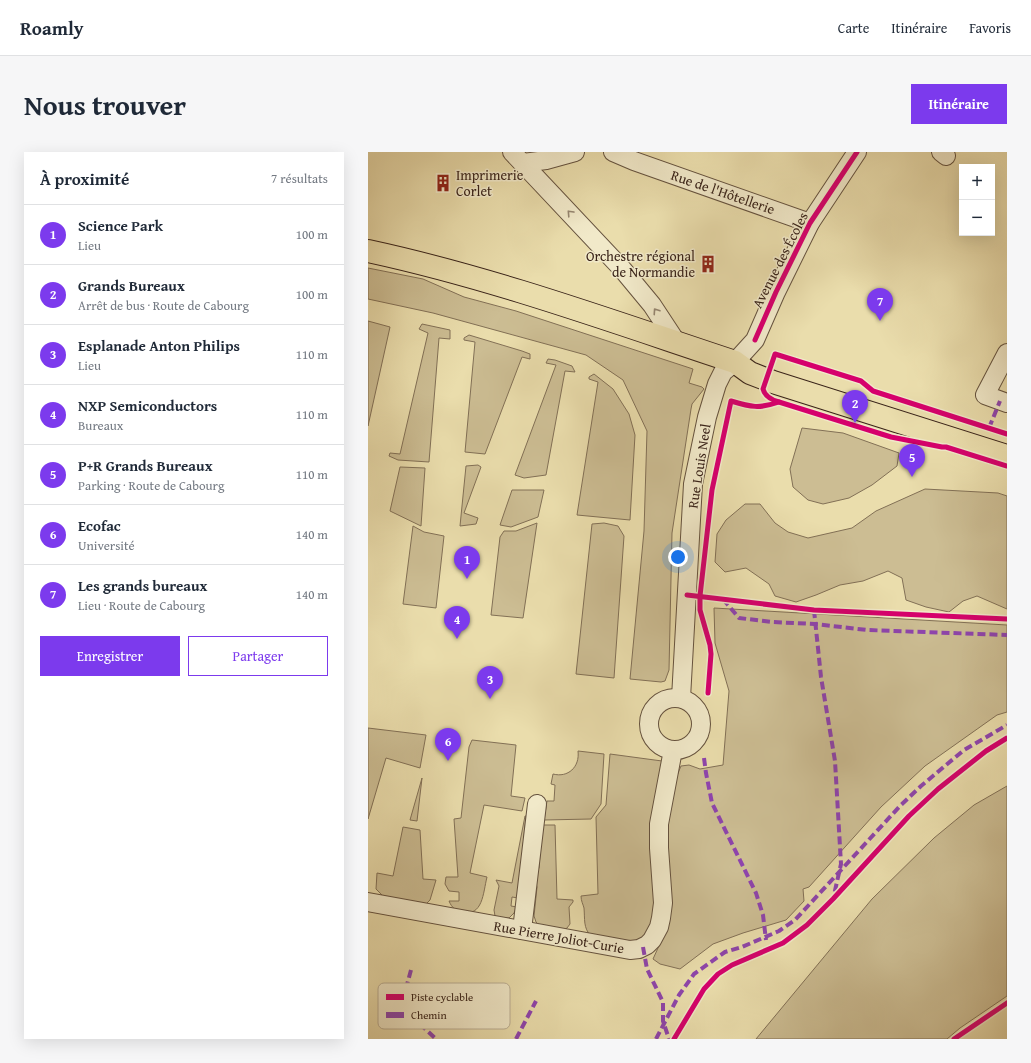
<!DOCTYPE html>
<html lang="fr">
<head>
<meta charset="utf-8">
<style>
  :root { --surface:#fff; --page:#f6f6f7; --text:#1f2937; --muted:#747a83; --line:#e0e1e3; --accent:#7c3aed }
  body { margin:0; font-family:"Gentium Book Plus",serif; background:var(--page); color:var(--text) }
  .controls { position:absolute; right:12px; top:12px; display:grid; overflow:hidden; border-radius:0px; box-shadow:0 4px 16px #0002 }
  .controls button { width:36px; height:36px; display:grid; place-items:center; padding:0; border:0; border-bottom:1px solid var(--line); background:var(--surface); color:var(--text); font:20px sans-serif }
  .you { position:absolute; left:310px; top:405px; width:14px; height:14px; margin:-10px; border:3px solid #fff; border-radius:50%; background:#1a73e8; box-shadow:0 0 0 6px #1a73e833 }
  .badge { display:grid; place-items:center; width:26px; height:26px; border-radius:50%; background:var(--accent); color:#fff; font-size:13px; font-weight:700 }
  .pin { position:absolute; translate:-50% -33px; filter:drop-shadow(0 1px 2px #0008) }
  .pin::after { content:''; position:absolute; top:21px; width:14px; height:12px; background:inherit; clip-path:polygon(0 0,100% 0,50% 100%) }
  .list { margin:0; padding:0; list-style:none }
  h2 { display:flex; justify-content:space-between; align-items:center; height:52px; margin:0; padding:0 16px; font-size:17px }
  h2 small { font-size:13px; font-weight:400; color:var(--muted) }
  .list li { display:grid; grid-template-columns:26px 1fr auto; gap:12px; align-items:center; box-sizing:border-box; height:60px; padding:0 16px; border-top:1px solid var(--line) }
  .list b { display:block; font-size:15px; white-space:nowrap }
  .list p { margin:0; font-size:13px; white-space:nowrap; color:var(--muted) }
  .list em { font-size:13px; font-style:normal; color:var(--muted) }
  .actions { display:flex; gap:8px; padding:12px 16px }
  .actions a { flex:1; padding:9px 0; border:1px solid var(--accent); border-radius:0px; text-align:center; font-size:14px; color:var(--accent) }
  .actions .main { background:var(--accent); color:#fff }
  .map { position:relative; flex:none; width:639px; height:887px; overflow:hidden; border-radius:0px }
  header { display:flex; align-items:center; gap:24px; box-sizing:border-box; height:56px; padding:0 20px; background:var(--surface); border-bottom:1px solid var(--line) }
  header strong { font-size:19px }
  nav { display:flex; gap:22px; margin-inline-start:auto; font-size:14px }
  .intro { display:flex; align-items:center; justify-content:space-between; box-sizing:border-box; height:96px; padding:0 24px }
  h1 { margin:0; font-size:28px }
  .button { padding:10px 18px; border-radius:0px; background:var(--accent); color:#fff; font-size:14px; font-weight:700 }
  main { display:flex; gap:24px; padding:0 24px }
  aside { flex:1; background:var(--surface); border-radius:0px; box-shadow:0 4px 16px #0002 }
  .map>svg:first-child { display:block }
  .green { fill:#ccbd93; stroke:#827056 }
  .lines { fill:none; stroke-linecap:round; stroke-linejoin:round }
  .minor-casing { stroke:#65523e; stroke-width:20 }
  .major-casing { stroke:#392319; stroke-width:24 }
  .minor { stroke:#f1e9c9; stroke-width:18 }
  .major { stroke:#eaddac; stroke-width:22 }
  .quiet { stroke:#8e44ad; stroke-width:4; stroke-dasharray:8 4; stroke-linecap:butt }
  .cycleway-casing { stroke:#f1e9c9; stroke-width:8 }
  .cycleway { stroke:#d6006c; stroke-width:5 }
  .oneway { stroke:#958671 }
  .labels { text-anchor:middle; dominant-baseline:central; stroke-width:3; stroke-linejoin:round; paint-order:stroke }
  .poi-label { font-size:14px; fill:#392319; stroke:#f1e9c9; text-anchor:start }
  .street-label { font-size:14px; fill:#392319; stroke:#f1e9c9 }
  .key { fill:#f1e9c9; stroke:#baae94; stroke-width:1 }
  .key-label { font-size:11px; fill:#392319 }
</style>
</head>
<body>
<header>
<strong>Roamly</strong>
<nav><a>Carte</a><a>Itinéraire</a><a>Favoris</a></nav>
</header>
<div class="intro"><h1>Nous trouver</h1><a class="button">Itinéraire</a></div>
<main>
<aside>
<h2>À proximité<small>7 résultats</small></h2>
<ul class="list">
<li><span class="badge">1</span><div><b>Science Park</b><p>Lieu</p></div><em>100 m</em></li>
<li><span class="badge">2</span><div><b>Grands Bureaux</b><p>Arrêt de bus · Route de Cabourg</p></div><em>100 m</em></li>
<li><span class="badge">3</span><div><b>Esplanade Anton Philips</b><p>Lieu</p></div><em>110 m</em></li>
<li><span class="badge">4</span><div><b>NXP Semiconductors</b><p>Bureaux</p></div><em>110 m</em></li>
<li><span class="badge">5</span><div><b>P+R Grands Bureaux</b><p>Parking · Route de Cabourg</p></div><em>110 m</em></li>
<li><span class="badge">6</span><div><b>Ecofac</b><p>Université</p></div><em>140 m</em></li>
<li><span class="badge">7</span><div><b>Les grands bureaux</b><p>Lieu · Route de Cabourg</p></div><em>140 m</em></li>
</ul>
<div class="actions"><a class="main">Enregistrer</a><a>Partager</a></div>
</aside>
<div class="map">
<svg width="639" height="887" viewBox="0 0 639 887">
  <rect width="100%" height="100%" fill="#eaddac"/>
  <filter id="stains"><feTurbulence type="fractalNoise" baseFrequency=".005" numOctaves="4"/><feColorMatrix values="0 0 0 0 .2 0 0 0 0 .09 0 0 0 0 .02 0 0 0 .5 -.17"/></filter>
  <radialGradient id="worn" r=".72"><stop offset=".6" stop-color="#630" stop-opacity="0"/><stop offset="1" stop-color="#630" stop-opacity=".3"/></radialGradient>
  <g class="green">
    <path d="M0,116L55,127L96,145L148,159L325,217L321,231L334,235L336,237L324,252L323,257L304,381L301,518L297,529L293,530L262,527L276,379L279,279L255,228L218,203L65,161L0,147Z"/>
    <path d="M0,169L22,175L0,274Z"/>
    <path d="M54,172L82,178V187L71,186L61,310L30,308L21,304L22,301L32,302L60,181L51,177Z"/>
    <path d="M101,183L154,199L162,202V207L154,205L117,302L97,300L107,190L96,188V186Z"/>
    <path d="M180,207L187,208L204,214L207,220L197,219L178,323L156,326L147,323L188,213L178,211Z"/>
    <path d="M226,222L245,237L261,262L267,283L262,368L209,363L230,230L221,227V225Z"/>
    <path d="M434,276L475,281L531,301L529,314L504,333L481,346L455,352L440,348L425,335L422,317Z"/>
    <path d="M110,313L113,315L96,361L110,366L108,372L92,374L98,314Z"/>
    <path d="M32,315L57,316L53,374L22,359Z"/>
    <path d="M557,337L630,341L639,344V457L609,444L595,449L581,460L558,455L538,448L534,426L520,419L495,429L472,433L448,443L428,450L407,444L401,432L378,416L357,420L347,410L349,382L358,368L377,352H392L407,371L420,380L440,386L484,376L508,359Z"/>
    <path d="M144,338H176L170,365L143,375L132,373Z"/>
    <path d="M169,371L155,466L123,463L132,385L136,379H148Z"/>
    <path d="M236,371L250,374L256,384L246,526L208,522L224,372Z"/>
    <path d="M45,374L56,380L76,384L68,456L35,452Z"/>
    <path d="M346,456L639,473V560L629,563L557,614L513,655L441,735L435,737L436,749L418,768L375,781L345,792L312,817L292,812L285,807L295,785L299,715L300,668L305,633L313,614L321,613L332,617L355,613L361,539L347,491Z"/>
    <path d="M0,576L58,583L52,616L18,606L0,667Z"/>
    <path d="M104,588L148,593L143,644L157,646L154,659L116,653L102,721L119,725C115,741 115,765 94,760C87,758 84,756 81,749H91V740L81,739L77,732L78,725H90L86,667L93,666L101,595Z"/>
    <path d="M210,599L236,602L233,652L223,667L176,668L179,649H186L187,633L183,632L185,622C200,626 212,615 210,599Z"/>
    <path d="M242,602L294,609L288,763L276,785L261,791L223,784C215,776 217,767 216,756C215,752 213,749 213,744L230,742L228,665L238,653Z"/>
    <path d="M54,626L49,669L42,668Z"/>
    <path d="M639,634V844L592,876L579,887H388L504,747L566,686L606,653Z"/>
    <path d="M157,664H158L150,746L144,745L143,754L149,755L146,761L141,766H130L127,764L126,758L131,734L128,728L144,731Z"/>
    <path d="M174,673H187L189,747L205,748V750L201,755L202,772L199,776L195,779L172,774L168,770L166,764L169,735L166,724L171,716Z"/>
    <path d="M35,675L52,678L55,727L68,728L62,748L58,752L16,745L8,737L9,721L25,724Z"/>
  </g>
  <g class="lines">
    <g class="minor-casing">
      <g id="minor">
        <path d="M144,0L255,118L284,153L309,191"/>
        <path d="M245,0L266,9L442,71"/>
        <path d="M573,0L578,4"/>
        <path d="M155,11L178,8L207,0"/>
        <path d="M639,201L617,243L639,251"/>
        <circle cx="307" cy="572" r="26"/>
        <path d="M313,546L325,332L339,265L349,232L355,220L367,210L387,188L408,140L442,71L489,0"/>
        <path d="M0,750L262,798L271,797L279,793L284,788L291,775L293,766L295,751L291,696V672L305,598"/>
        <path d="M154,778L169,652"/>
      </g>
    </g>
    <g class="major-casing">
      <path id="major" d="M0,99C125,126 246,170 367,210L382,221L405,230L639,304"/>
    </g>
    <use href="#minor" class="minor"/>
    <use href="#major" class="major"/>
    <g class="quiet">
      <path d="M621,276L632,249"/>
      <path d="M355,447L371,466L404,470L447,472L499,478L639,483"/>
      <path d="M446,458L453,525L467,609L473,712L466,743"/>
      <path d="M336,606L338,621L344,651L388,741L395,763L398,788"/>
      <path d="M275,795L279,817L295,850V869L301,887"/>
      <path d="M43,818L37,840L40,861L68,887"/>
      <path d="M148,887L168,849"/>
      <path d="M288,887L311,843L326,822L357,800L374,795L411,779L427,768L532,654L553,634L596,598L639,573"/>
    </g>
    <g class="cycleway-casing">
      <g id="cycleway">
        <path d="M387,188L408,140L442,71L489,0"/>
        <path d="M639,282L505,239L493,229L407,202L395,237C397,245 404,248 411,250L523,285L574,295H578L639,314"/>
        <path d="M319,443L446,458L639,467"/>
        <path d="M340,541L343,502L342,493L332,458V444L344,338L363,249C383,255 391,257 411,250"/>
        <path d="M306,887L336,837L350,822L364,813L415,791L439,773L465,747L541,664L570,637L618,599L639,586"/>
        <path d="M586,887L639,851"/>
      </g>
    </g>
    <use href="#cycleway" class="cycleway"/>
  </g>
  <defs><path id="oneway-chevron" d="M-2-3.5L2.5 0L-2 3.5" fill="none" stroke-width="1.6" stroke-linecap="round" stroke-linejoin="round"/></defs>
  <g class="oneway">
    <use href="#oneway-chevron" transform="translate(202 61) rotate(-133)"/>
    <use href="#oneway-chevron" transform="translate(288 159) rotate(-124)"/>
  </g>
  <defs>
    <g id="building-bare" transform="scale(1.38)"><path d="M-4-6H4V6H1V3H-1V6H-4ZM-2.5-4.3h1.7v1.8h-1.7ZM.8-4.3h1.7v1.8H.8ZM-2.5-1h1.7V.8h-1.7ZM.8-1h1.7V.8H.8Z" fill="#8f2418" stroke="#f1e9c9" stroke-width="2.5" paint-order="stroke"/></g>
  </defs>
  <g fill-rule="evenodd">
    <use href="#building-bare" x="75" y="31"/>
    <use href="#building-bare" x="340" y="112"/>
  </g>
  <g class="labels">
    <g class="poi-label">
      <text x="88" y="23">Imprimerie<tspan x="88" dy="16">Corlet</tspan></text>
      <text x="327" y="104" text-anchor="end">Orchestre régional<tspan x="327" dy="16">de Normandie</tspan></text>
    </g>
    <g class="street-label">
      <text transform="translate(355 40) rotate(19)">Rue de l'Hôtellerie</text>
      <text transform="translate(412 108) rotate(-63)">Avenue des Écoles</text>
      <text transform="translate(331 314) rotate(-81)">Rue Louis Neel</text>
      <text transform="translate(191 785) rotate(10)">Rue Pierre Joliot-Curie</text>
    </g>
  </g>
  <rect x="10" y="831" width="132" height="46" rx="6" class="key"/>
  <rect x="18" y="842" width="18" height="6" fill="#d6006c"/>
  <rect x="18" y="860" width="18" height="6" fill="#8e44ad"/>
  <g class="key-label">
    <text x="43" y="849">Piste cyclable</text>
    <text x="43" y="867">Chemin</text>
  </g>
  <rect width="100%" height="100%" filter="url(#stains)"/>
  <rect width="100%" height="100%" fill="url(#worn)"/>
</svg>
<div class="controls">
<button>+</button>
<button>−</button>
</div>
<div class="you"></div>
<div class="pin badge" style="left:99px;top:427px">1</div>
<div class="pin badge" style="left:487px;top:271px">2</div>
<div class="pin badge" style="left:122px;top:547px">3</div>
<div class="pin badge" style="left:89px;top:487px">4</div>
<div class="pin badge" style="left:544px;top:325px">5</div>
<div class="pin badge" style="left:80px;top:609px">6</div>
<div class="pin badge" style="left:512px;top:169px">7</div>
</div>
</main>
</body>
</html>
